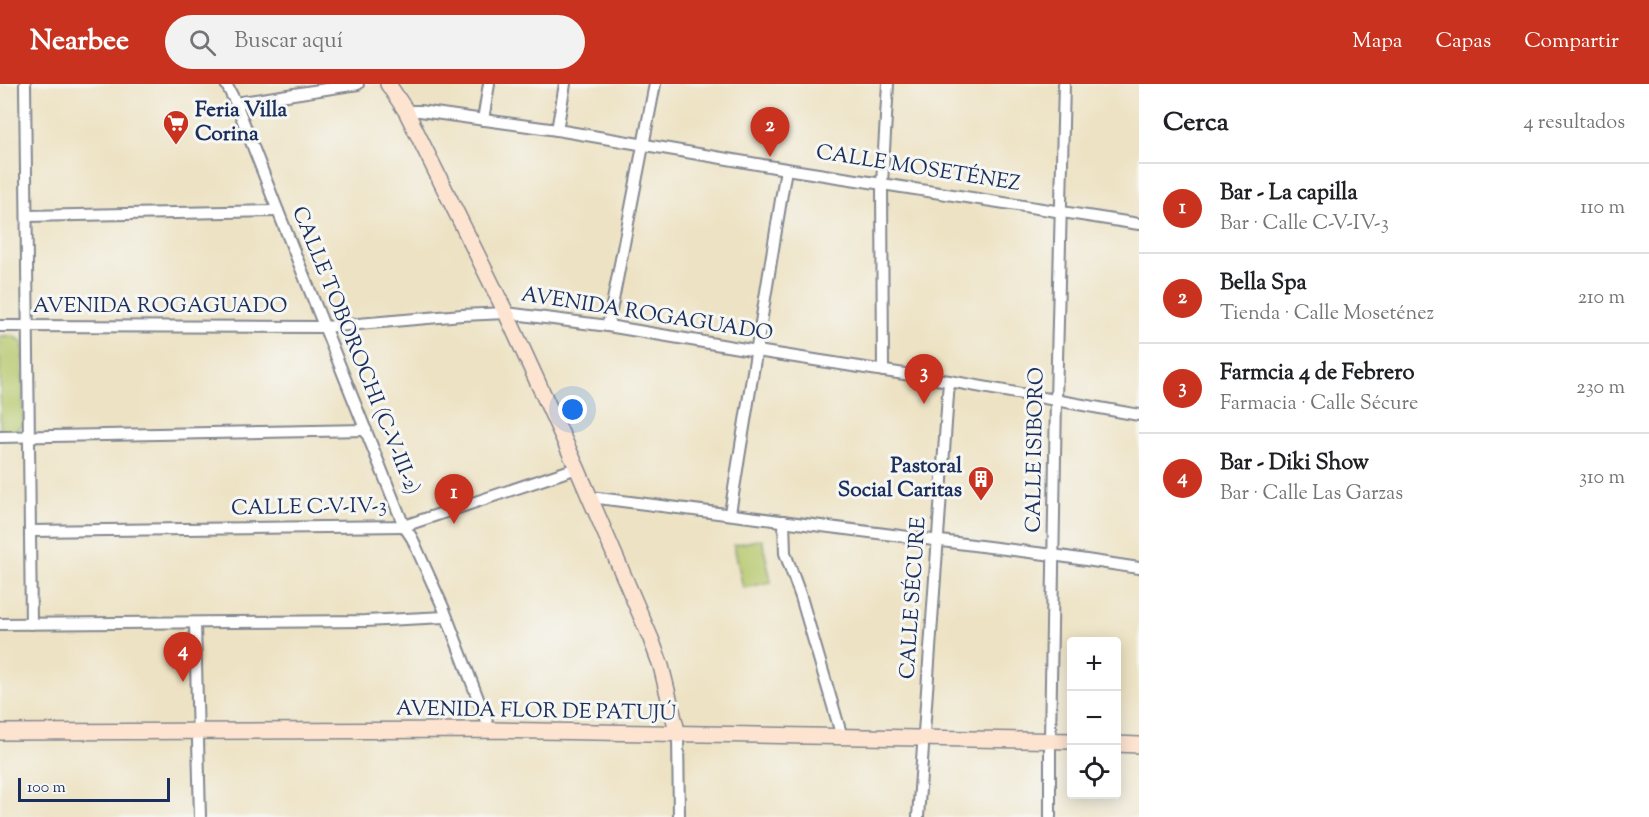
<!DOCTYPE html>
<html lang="es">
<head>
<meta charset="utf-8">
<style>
  :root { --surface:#fff; --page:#f2f2f2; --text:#202124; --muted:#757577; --line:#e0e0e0; --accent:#c8321e }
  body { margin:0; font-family:"Sorts Mill Goudy",serif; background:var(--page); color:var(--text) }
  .controls { position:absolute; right:18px; bottom:18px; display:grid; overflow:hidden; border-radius:6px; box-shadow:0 3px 15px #0003 }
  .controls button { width:54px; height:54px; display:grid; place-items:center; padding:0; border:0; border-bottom:2px solid var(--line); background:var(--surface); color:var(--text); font:30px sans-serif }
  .scale { position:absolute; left:18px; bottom:15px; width:152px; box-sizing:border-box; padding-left:6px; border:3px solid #1b2f5e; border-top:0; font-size:16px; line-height:21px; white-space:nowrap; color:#1b2f5e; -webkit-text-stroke:4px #f6f6f2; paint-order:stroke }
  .you { position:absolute; left:573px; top:326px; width:21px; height:21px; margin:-15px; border:4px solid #fff; border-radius:50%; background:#1a73e8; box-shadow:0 0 0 9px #1a73e833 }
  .badge { display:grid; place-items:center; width:39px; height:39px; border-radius:50%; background:var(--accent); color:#fff; font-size:20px; font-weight:700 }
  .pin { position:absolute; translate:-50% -50px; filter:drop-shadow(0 2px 3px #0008) }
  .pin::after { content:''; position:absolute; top:32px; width:21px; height:18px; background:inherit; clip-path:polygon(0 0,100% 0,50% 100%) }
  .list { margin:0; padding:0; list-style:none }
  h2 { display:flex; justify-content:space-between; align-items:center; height:78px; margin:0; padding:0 24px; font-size:26px }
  h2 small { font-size:20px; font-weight:400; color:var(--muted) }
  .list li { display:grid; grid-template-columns:39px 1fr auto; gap:18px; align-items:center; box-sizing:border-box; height:90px; padding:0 24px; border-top:2px solid var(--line) }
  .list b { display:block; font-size:22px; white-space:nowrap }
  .list p { margin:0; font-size:20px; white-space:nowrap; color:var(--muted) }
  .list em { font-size:20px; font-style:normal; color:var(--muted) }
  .icon { flex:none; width:33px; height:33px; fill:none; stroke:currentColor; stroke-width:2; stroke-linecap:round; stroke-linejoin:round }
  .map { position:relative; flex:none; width:1139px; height:733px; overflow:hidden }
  header { display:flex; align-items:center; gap:36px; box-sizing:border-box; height:84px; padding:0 30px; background:var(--accent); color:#fff }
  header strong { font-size:28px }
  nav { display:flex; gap:33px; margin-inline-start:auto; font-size:21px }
  .search { width:420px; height:54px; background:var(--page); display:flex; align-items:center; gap:15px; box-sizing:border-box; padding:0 21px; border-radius:33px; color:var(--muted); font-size:22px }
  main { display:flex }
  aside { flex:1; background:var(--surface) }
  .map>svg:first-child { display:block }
  .green { fill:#b5c76a; stroke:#687b64; stroke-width:1.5 }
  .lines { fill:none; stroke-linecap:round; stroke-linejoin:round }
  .street-casing { stroke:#848890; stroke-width:14 }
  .secondary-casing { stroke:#848890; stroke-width:18 }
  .street { stroke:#fff; stroke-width:10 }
  .secondary { stroke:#fde4d1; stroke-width:15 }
  .labels { text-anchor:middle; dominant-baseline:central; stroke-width:6; stroke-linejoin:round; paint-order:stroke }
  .poi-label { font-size:21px; font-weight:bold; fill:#1b2f5e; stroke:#f6f6f2; text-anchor:start }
  .street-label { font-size:21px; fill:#1b2f5e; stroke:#f6f6f2 }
</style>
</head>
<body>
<header>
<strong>Nearbee</strong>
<div class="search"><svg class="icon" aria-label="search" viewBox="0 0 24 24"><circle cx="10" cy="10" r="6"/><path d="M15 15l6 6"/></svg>Buscar aquí</div>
<nav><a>Mapa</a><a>Capas</a><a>Compartir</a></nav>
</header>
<main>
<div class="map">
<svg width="1139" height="733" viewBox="0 0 1139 733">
  <rect width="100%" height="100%" fill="#f6f6f2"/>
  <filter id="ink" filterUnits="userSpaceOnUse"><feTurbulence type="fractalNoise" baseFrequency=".0167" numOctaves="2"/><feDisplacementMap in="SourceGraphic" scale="12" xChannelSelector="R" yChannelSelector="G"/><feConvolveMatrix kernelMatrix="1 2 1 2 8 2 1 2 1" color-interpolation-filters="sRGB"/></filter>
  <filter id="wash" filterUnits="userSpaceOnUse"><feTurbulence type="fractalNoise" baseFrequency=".008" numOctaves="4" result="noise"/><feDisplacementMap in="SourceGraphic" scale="24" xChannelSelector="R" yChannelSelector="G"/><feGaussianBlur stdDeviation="1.35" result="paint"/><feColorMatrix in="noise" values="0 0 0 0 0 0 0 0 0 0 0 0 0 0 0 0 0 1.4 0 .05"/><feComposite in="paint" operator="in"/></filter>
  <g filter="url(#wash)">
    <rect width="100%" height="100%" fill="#ede2c3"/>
    <g class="green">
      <path d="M0,252H13L23,258V340L14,348H0Z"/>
      <path d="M762,455L771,498L743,504L734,461Z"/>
    </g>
  </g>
  <g filter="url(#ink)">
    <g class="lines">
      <g class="street-casing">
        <g id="street">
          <path d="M25,0L31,540"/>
          <path d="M226,0L236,19L278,127L404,442L412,454L443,523L490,646"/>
          <path d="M236,19L358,0"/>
          <path d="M406,27H420L557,46L786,85L1139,140"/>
          <path d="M483,36L489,0"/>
          <path d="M557,46L565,0"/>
          <path d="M27,132L278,127"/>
          <path d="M0,242L324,243L462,231L506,229L608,242L757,267L949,297L1139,331"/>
          <path d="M608,242L655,0"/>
          <path d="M883,287L882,99L888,0"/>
          <path d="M0,353L366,346"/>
          <path d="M590,413L1053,471L1139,484"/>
          <path d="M730,429L786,85"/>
          <path d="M784,437L785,469L801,513L842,653"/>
          <path d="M31,447L404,442L577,384"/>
          <path d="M0,540L365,537L445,533"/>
          <path d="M195,540L200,733"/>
          <path d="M678,651L679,733"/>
          <path d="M918,733L949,297"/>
          <path d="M1050,733V655L1056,316L1064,0"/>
        </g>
      </g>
      <g class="secondary-casing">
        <g id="secondary">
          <path d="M388,0L406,27L506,229L577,384L651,555L661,582L678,651"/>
          <path d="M0,648L490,646L1072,657"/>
          <path d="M1116,660L1139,661"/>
        </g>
      </g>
      <use href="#street" class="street"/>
      <use href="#secondary" class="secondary"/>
    </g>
  </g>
  <defs>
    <g id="supermarket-pin" transform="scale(1.35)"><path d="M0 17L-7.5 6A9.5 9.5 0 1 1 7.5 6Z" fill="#c8321e" stroke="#f6f6f2"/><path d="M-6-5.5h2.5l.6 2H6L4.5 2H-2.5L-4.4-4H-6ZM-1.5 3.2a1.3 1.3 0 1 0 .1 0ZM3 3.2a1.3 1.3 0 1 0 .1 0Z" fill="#fff"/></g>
    <g id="building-pin" transform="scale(1.35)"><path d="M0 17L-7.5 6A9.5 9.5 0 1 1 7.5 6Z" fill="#c8321e" stroke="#f6f6f2"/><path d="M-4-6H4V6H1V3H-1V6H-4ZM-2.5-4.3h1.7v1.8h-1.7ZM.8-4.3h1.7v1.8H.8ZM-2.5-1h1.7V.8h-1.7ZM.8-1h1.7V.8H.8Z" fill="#fff"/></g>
  </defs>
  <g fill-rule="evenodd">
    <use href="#supermarket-pin" x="176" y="39"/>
    <use href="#building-pin" x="981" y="395"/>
  </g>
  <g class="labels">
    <g class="poi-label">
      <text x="195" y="27">Feria Villa<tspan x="195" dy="24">Corina</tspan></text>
      <text x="962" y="383" text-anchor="end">Pastoral<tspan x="962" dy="24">Social Caritas</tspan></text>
    </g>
    <g class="street-label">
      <text transform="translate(918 85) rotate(9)">CALLE MOSETÉNEZ</text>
      <text x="160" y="223">AVENIDA ROGAGUADO</text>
      <text transform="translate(647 231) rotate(9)">AVENIDA ROGAGUADO</text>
      <text transform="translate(355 267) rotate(68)">CALLE TOBOROCHI (C-V-III-2)</text>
      <text transform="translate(1036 366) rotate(-89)">CALLE ISIBORO</text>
      <text transform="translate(309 424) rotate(-1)">CALLE C-V-IV-3</text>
      <text transform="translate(914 514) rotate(-86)">CALLE SÉCURE</text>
      <text transform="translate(536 628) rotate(1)">AVENIDA FLOR DE PATUJÚ</text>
    </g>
  </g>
</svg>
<div class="controls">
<button>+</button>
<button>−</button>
<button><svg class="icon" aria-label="locate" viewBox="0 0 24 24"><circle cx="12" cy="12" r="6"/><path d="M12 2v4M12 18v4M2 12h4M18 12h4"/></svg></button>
</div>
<div class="scale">100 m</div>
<div class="you"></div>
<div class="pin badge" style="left:454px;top:440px">1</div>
<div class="pin badge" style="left:770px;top:73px">2</div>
<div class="pin badge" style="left:924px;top:320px">3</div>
<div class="pin badge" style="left:183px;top:598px">4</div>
</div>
<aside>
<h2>Cerca<small>4 resultados</small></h2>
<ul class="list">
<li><span class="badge">1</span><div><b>Bar - La capilla</b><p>Bar · Calle C-V-IV-3</p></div><em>110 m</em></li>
<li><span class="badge">2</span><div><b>Bella Spa</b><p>Tienda · Calle Moseténez</p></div><em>210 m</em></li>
<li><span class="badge">3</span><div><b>Farmcia 4 de Febrero</b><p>Farmacia · Calle Sécure</p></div><em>230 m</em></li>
<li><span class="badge">4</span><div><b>Bar - Diki Show</b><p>Bar · Calle Las Garzas</p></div><em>310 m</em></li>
</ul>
</aside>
</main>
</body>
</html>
